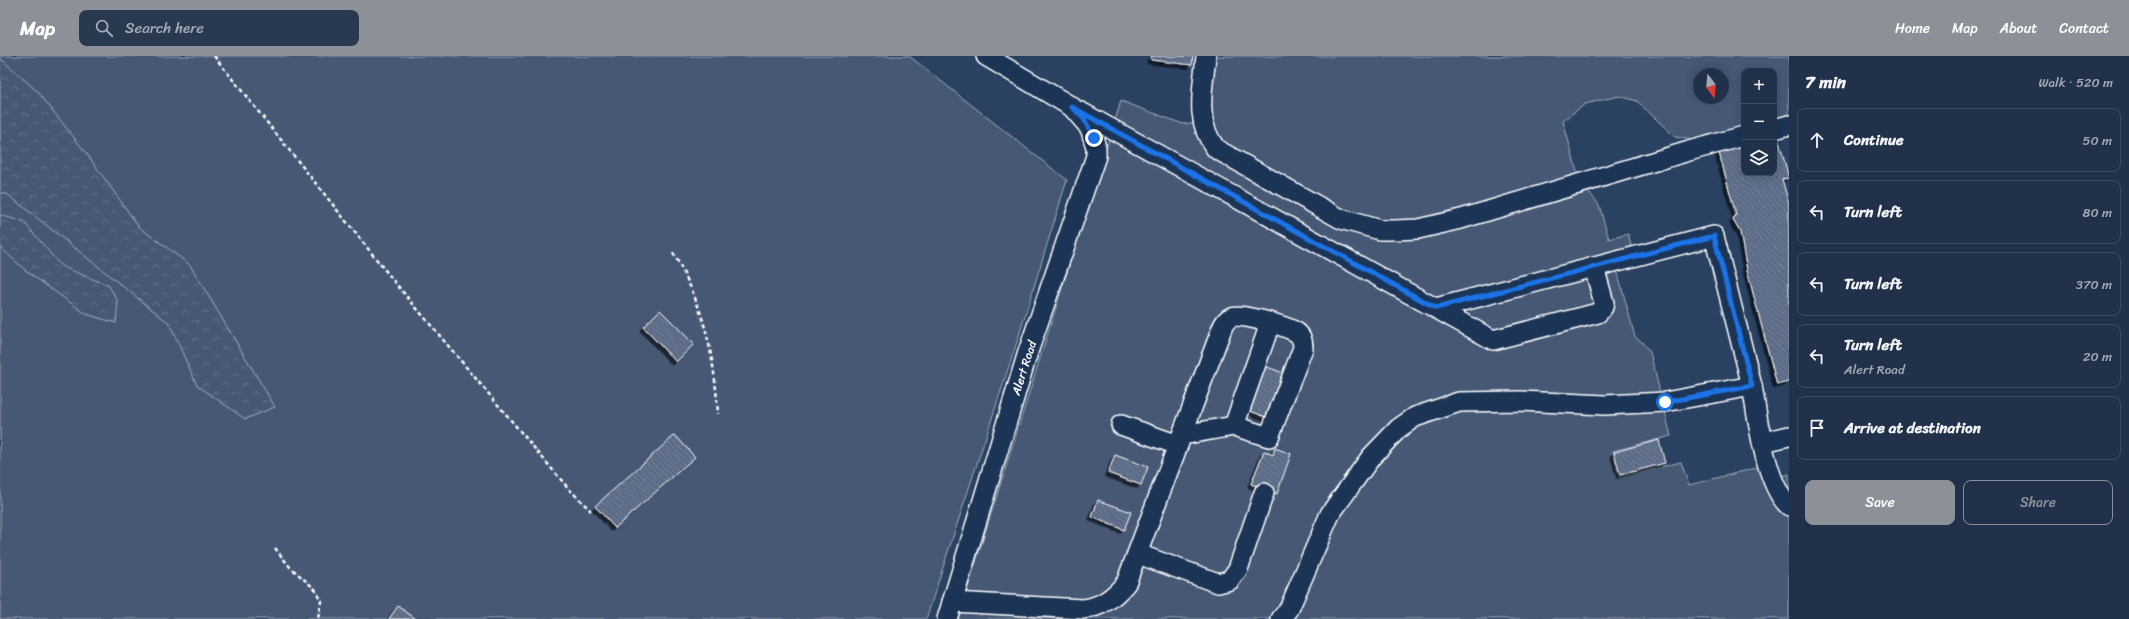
<!DOCTYPE html>
<html lang="en">
<head>
<meta charset="utf-8">
<style>
  :root { --surface:#203149; --page:#283950; --text:#f1f3f6; --muted:#a2a9b4; --line:#3d4c61; --accent:#8c9099 }
  body { margin:0; font-family:Sriracha,sans-serif; background:var(--page); color:var(--text) }
  .controls { position:absolute; right:12px; top:12px; display:grid; overflow:hidden; border-radius:8px; box-shadow:0 2px 10px #0003 }
  .controls button { width:36px; height:36px; display:grid; place-items:center; padding:0; border:0; border-bottom:1px solid var(--line); background:var(--surface); color:var(--text); font:20px sans-serif }
  .compass { position:absolute; left:1693px; top:12px; width:36px; height:36px; border-radius:50%; background:var(--surface); box-shadow:0 2px 10px #0003; rotate:164deg }
  .stop { position:absolute; width:12px; height:12px; margin:-9px; border:3px solid #1a73e8; border-radius:50%; background:#fff }
  .stop.end { background:#1a73e8; border-color:#fff; box-shadow:0 1px 4px #0008 }
  .list { margin:0; padding:0; list-style:none }
  h2 { display:flex; justify-content:space-between; align-items:center; height:52px; margin:0; padding:0 16px; font-size:17px }
  h2 small { font-size:13px; font-weight:400; color:var(--muted) }
  .list li { display:grid; grid-template-columns:26px 1fr auto; gap:12px; align-items:center; box-sizing:border-box; height:64px; margin:0 8px 8px; padding:0 8px; border:1px solid var(--line); border-radius:8px }
  .list b { display:block; font-size:15px; white-space:nowrap }
  .list p { margin:0; font-size:13px; white-space:nowrap; color:var(--muted) }
  .list em { font-size:13px; font-style:normal; color:var(--muted) }
  .actions { display:flex; gap:8px; padding:12px 16px }
  .actions a { flex:1; padding:9px 0; border:1px solid var(--accent); border-radius:8px; text-align:center; font-size:14px; color:var(--accent) }
  .actions .main { background:var(--accent); color:#fff }
  .icon { flex:none; width:22px; height:22px; fill:none; stroke:currentColor; stroke-width:2; stroke-linecap:round; stroke-linejoin:round }
  .map { position:relative; flex:none; width:1789px; height:563px; overflow:hidden }
  header { display:flex; align-items:center; gap:24px; box-sizing:border-box; height:56px; padding:0 20px; background:var(--accent); color:#fff }
  header strong { font-size:19px }
  nav { display:flex; gap:22px; margin-inline-start:auto; font-size:14px }
  .search { width:280px; height:36px; background:var(--page); display:flex; align-items:center; gap:10px; box-sizing:border-box; padding:0 14px; border-radius:8px; color:var(--muted); font-size:15px }
  main { display:flex }
  aside { flex:1; background:var(--surface) }
  .map>svg:first-child { display:block }
  .grass { fill:#465975; stroke:#a2acba; fill-rule:evenodd }
  .forest { fill:url(#forest-crowns); stroke:#a2acba }
  .building { fill:url(#building-back-hatch); stroke:#fff; filter:url(#shadow) }
  .lines { fill:none; stroke-linecap:round; stroke-linejoin:round }
  .minor-casing { stroke:#fff; stroke-width:22 }
  .path { stroke:#fff; stroke-width:2.5; stroke-dasharray:4 3; stroke-linecap:butt }
  .minor { stroke:#1d3557; stroke-width:19 }
  .route { stroke:#1a73e8; stroke-width:5 }
  .labels { text-anchor:middle; dominant-baseline:central; stroke-width:4; stroke-linejoin:round; paint-order:stroke }
  .street-label { font-size:12px; fill:#fff; stroke:#1d3557 }
</style>
</head>
<body>
<header>
<strong>Map</strong>
<div class="search"><svg class="icon" aria-label="search" viewBox="0 0 24 24"><circle cx="10" cy="10" r="6"/><path d="M15 15l6 6"/></svg>Search here</div>
<nav><a>Home</a><a>Map</a><a>About</a><a>Contact</a></nav>
</header>
<main>
<div class="map">
<svg width="1789" height="563" viewBox="0 0 1789 563">
  <defs>
    <pattern id="forest-crowns" width="20" height="18" patternUnits="userSpaceOnUse"><rect width="20" height="18" fill="#465975"/><path d="M2 6a3 3 0 1 1 6 0M12 15a3 3 0 1 1 6 0" fill="none" stroke="#62728a"/></pattern>
    <pattern id="building-back-hatch" width="6" height="6" patternUnits="userSpaceOnUse"><rect width="6" height="6" fill="#5b6c86"/><path d="M-1 5l2 2M0 0l6 6M5-1l2 2" fill="none" stroke="#748298"/></pattern>
    <filter id="shadow"><feDropShadow dx="-3.5" dy="3.5" stdDeviation="0" flood-color="#0009"/></filter>
  </defs>
  <rect width="100%" height="100%" fill="#2a4161"/>
  <filter id="ink" filterUnits="userSpaceOnUse"><feTurbulence type="fractalNoise" baseFrequency=".025" numOctaves="2"/><feDisplacementMap in="SourceGraphic" scale="8" xChannelSelector="R" yChannelSelector="G"/><feConvolveMatrix kernelMatrix="1 2 1 2 8 2 1 2 1" color-interpolation-filters="sRGB"/></filter>
  <g filter="url(#ink)">
    <g class="grass">
      <path d="M0,0H909L1067,124L1016,289L926,563H0Z"/>
      <path d="M1213,0H1789V61L1774,64V15H1744V71L1693,84L1675,81L1637,45L1619,40L1585,48L1563,65L1579,123L1599,149L1609,183L1628,178L1632,193L1613,199L1635,281L1641,285L1650,296L1671,380L1613,395L1619,421L1681,406L1689,429L1764,410L1768,424L1789,418V563H958L1121,45L1183,68L1205,65ZM1699,18H1723V42H1699Z"/>
    </g>
    <g class="forest">
      <path d="M0,2L38,36L87,98L139,171L190,209L275,351L245,363L197,329L169,267L7,138L0,137Z"/>
      <path d="M0,159L24,166L61,210L109,230L118,245L116,267L86,258L25,214L0,191Z"/>
    </g>
    <g class="building">
      <path d="M1151,0H1193L1192,9L1151,4Z"/>
      <path d="M1777,78L1789,122L1782,123L1789,148V326L1777,329L1747,214L1740,176L1733,164L1736,159L1718,93L1744,87V117H1774V79Z"/>
      <path d="M660,254L694,288L676,306L643,271Z"/>
      <path d="M1259,308L1286,318L1269,362L1242,352Z"/>
      <path d="M675,379L695,401L615,472L595,450Z"/>
      <path d="M1659,384L1665,407L1620,419L1614,396Z"/>
      <path d="M1275,392L1291,398L1277,438L1251,428L1264,395L1273,399Z"/>
      <path d="M1115,399L1148,411L1141,429L1108,417Z"/>
      <path d="M1098,444L1131,456L1124,474L1092,461Z"/>
      <path d="M398,550L416,563H389Z"/>
    </g>
    <g class="lines">
      <g class="minor-casing">
        <g id="minor">
          <path d="M1206,0C1203,33 1194,65 1216,93L1341,163L1380,174H1395L1418,173L1461,163L1689,95L1744,80"/>
          <path d="M1081,56L1493,284L1598,257L1603,251L1604,247L1594,211"/>
          <path d="M1774,73L1789,69"/>
          <path d="M1436,252L1714,180L1752,330"/>
          <path d="M1121,369L1178,389"/>
          <path d="M1234,370L1270,268"/>
          <path d="M1763,386L1789,380"/>
          <path d="M1138,498L1218,527L1230,524L1238,513L1264,437"/>
          <path d="M952,546L1083,553C1102,551 1114,541 1126,527L1221,275C1223,269 1226,263 1232,261C1242,257 1285,270 1296,276C1302,280 1303,286 1303,292L1269,381L1234,370L1182,379"/>
          <path d="M947,563L1028,296L1096,100V91L1090,72L1072,51L986,0"/>
          <path d="M1281,563L1289,553L1330,458L1371,401L1399,372L1415,361L1459,346L1520,345L1605,349L1665,346L1752,330C1758,363 1765,428 1789,450"/>
        </g>
      </g>
      <g class="path">
        <path d="M214,0L397,229L568,432L591,455"/>
        <path d="M673,197C704,250 714,297 718,358"/>
        <path d="M275,492L290,511L315,533L321,545L318,563"/>
      </g>
      <use href="#minor" class="minor"/>
    </g>
  </g>
  <g class="lines" filter="url(#ink)">
    <path class="route" d="M1094,82L1084,63L1072,51L1436,252L1714,180L1752,330L1665,346"/>
  </g>
  <g class="labels">
    <g class="street-label">
      <text transform="translate(1024 312) rotate(-72)">Alert Road</text>
    </g>
  </g>
</svg>
<div class="controls">
<button>+</button>
<button>−</button>
<button><svg class="icon" aria-label="layers" viewBox="0 0 24 24"><path d="M12 4l9 5-9 5-9-5zM3 14l9 5 9-5"/></svg></button>
</div>
<svg class="compass" viewBox="-18 -18 36 36"><path d="M0-13l5 13h-10z" fill="#e53935"/><path d="M0 13l5-13h-10z" fill="#a2a9b4"/></svg>
<div class="stop" style="left:1665px;top:346px"></div>
<div class="stop end" style="left:1094px;top:82px"></div>
</div>
<aside>
<h2>7 min<small>Walk · 520 m</small></h2>
<ul class="list">
<li><svg class="icon" aria-label="ahead" viewBox="0 0 24 24"><path d="M12 20V5M6 11l6-6 6 6"/></svg><div><b>Continue</b></div><em>50 m</em></li>
<li><svg class="icon" aria-label="left" viewBox="0 0 24 24"><path d="M17 20v-9H6M10 6l-5 5 5 5"/></svg><div><b>Turn left</b></div><em>80 m</em></li>
<li><svg class="icon" aria-label="left" viewBox="0 0 24 24"><path d="M17 20v-9H6M10 6l-5 5 5 5"/></svg><div><b>Turn left</b></div><em>370 m</em></li>
<li><svg class="icon" aria-label="left" viewBox="0 0 24 24"><path d="M17 20v-9H6M10 6l-5 5 5 5"/></svg><div><b>Turn left</b><p>Alert Road</p></div><em>20 m</em></li>
<li><svg class="icon" aria-label="arrive" viewBox="0 0 24 24"><path d="M6 21V4h12l-3 4 3 4H6"/></svg><div><b>Arrive at destination</b></div></li>
</ul>
<div class="actions"><a class="main">Save</a><a>Share</a></div>
</aside>
</main>
</body>
</html>
